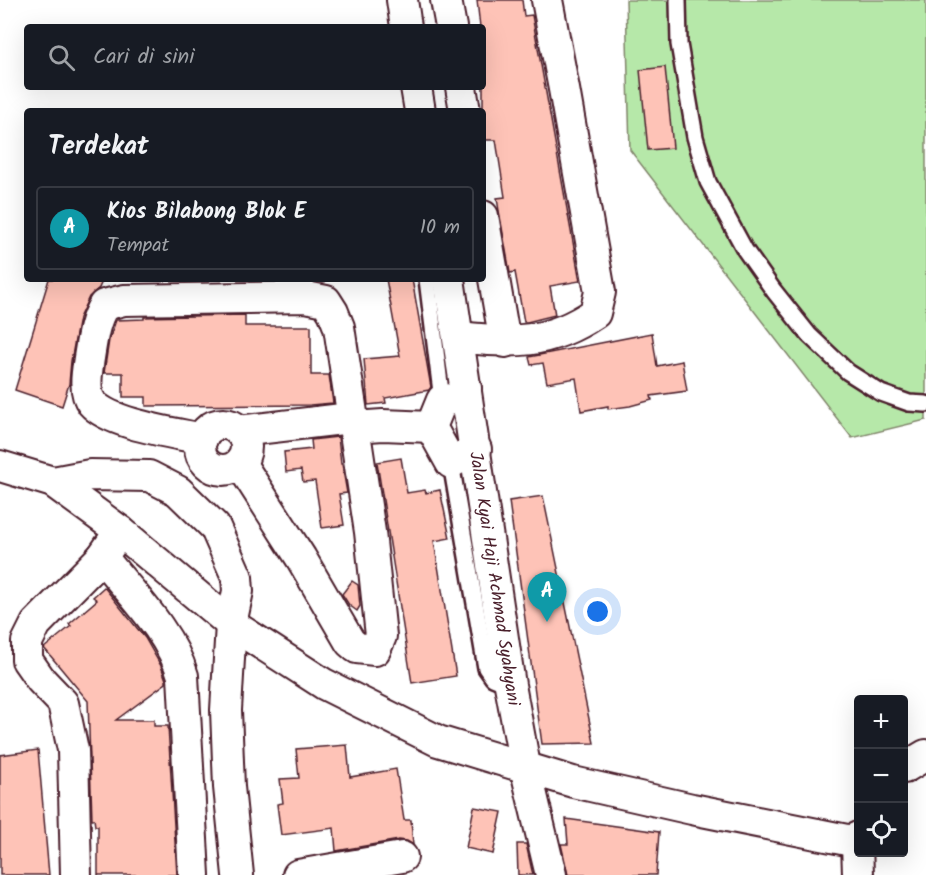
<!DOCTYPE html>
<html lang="id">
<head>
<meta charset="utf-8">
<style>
  :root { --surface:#171b24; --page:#242831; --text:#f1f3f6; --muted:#9ea1a6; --line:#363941; --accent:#d1495b }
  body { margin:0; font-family:Kalam,sans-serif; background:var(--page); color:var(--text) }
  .controls { position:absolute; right:18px; bottom:18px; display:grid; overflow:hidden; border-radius:6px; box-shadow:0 6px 24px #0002 }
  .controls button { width:54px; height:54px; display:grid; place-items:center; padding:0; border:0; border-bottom:2px solid var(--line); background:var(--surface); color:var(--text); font:30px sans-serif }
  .you { position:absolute; left:598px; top:612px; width:21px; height:21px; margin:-15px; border:4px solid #fff; border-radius:50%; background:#1a73e8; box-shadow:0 0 0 9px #1a73e833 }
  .badge { display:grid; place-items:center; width:39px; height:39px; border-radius:50%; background:var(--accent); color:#fff; font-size:20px; font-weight:700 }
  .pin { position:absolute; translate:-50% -50px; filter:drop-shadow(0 2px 3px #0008) }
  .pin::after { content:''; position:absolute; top:32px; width:21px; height:18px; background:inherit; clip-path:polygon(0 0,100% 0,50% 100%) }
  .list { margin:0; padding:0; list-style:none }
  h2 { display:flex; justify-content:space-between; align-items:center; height:78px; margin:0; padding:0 24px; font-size:26px }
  h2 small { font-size:20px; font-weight:400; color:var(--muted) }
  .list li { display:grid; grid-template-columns:39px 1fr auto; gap:18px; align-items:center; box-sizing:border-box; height:84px; margin:0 12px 12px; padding:0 12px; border:2px solid var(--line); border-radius:6px }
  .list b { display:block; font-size:22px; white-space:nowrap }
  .list p { margin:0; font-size:20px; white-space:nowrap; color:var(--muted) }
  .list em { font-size:20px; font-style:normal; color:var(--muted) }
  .icon { flex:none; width:33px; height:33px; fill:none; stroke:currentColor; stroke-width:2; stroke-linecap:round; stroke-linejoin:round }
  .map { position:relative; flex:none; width:926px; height:875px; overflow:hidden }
  .search { position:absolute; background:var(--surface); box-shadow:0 6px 24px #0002; left:24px; top:24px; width:462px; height:66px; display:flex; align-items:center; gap:15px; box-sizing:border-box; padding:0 21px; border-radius:6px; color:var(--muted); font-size:22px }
  .panel { position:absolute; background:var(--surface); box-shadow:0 6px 24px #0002; left:24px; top:108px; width:462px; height:174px; border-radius:6px }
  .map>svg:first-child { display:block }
  .green { fill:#b6e8a9; stroke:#80846a; stroke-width:1.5 }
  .building { fill:#fec3b7; stroke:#4a1f2b; stroke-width:1.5 }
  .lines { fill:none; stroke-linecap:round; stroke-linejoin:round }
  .service-casing { stroke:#4a1f2b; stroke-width:20 }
  .minor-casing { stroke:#4a1f2b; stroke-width:34 }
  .service { stroke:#fff; stroke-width:15 }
  .minor { stroke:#fff; stroke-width:30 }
  .labels { text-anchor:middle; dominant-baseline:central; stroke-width:6; stroke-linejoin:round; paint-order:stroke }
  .street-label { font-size:18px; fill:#4a1f2b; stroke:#fff }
</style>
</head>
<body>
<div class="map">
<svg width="926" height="875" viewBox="0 0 926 875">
  <rect width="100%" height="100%" fill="#fff"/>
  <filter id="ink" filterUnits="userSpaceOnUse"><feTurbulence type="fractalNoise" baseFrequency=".0167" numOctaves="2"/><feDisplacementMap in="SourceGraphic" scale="12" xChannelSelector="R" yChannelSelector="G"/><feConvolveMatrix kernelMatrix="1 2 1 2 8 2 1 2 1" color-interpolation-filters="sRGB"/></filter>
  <g filter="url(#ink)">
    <path class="green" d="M626,0H926V420L852,438L630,150Z"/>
    <g class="building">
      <path d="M477,0H522L524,16L532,15L580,281L550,286L555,315L527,322H524L515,272L510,273L499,211L497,198L505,197L496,140H483V27H480Z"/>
      <path d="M665,67L673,148L648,150L640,70Z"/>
      <path d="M49,279H103L99,288L89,297L79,318L71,361L69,384L62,406L15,390Z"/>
      <path d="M386,279H412L431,387L429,390L385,398L386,403L368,405L364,359L400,356Z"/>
      <path d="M245,315V326H311V375H329L333,403L310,405L146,406V397H123V373H104L109,340L116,320L144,319V317Z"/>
      <path d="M652,333L657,366L682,361L687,391L651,396L652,400L630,406L608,409V406L581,411L576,378L547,383L543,363L531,365L529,357Z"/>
      <path d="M338,437L341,464H342L347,493L339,494L344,525L322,528L315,481L303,482L301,470L286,472L284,452L312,449L311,440Z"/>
      <path d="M401,458L407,493L425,490L426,493L440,490L450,538L434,541L456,676L412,683L377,462Z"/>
      <path d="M543,496L594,743L542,744L509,501Z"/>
      <path d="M352,581L358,585L360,606L357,611L349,605L342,594Z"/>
      <path d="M104,587L145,638L161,666L166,680V683L116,720H154V726H168L177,875H98V826H95L94,819H92L88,701L44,648L71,626L69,624L97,600L93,597Z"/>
      <path d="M347,745L350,777L396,769L404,820H411L413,845L407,841L399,840L336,851L334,828L281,835L277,804L283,803L280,779L299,778L296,749Z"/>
      <path d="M38,750L49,875H0V755Z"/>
      <path d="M474,807L502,812L493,854L466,848Z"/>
      <path d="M566,819L659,832L656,875H568L561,844H568Z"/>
      <path d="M517,844H526L533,875H518Z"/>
    </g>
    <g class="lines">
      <g class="service-casing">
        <g id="service">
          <path d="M678,0L679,44L695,137L708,182L745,250L774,291L809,335L848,372L881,393L909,403L926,404"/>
          <path d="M427,279L442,400"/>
          <path d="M451,463L486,668L493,678L510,685"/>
        </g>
      </g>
      <g class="minor-casing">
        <g id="minor">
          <path d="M402,0L406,27"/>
          <path d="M446,0L451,27"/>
          <path d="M416,87L420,111"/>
          <path d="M461,87L465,111"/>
          <path d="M483,216L505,342"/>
          <path id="s1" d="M449,279L510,685L525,766L551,875"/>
          <path d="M459,337C513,343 548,345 595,313L600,292L564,89L547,0"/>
          <path d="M466,388L455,399L442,400L431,427L451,463L476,449"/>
          <circle cx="223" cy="447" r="23"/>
          <path d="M354,427L383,425L431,427"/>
          <path d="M239,431L351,418"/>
          <path d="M202,439C175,433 110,424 92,403C83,392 87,371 89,358C92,339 94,321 104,305L124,300L306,297L326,301L333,312L339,327L370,532L381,636L375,650L357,648L350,642L301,558L240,463"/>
          <path d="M0,466L53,482L120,531L231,624L324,684L438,741L573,782L692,809L857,842"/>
          <path d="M53,482L90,475L149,476L178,491L215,527L237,577L238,591L231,624L226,710L229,787L238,875"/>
          <path d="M102,557C131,594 170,631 183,676L194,875"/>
          <path d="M904,768L926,755"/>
          <path d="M76,875L73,750L63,703L41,680L27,660V642L36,624L102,557L120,531"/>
          <path d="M298,875L402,857"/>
          <path d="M858,875L857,842L858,837"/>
        </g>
      </g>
      <use href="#service" class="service"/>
      <use href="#minor" class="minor"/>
    </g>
  </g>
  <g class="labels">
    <g class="street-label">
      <text stroke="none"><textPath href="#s1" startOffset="303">Jalan Kyai Haji Achmad Syahyani</textPath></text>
    </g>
  </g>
</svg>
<div class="controls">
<button>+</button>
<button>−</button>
<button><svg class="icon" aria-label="locate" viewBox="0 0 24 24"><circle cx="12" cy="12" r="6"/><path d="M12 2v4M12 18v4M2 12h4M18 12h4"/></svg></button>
</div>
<div class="you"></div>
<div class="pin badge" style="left:547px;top:622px;background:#0f9aa8">A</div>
<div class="search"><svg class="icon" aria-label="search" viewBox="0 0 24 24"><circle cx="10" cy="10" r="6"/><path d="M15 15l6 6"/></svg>Cari di sini</div>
<section class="panel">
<h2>Terdekat<small></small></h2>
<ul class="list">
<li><span class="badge" style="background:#0f9aa8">A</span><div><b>Kios Bilabong Blok E</b><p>Tempat</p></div><em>10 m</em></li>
</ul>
</section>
</div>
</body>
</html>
